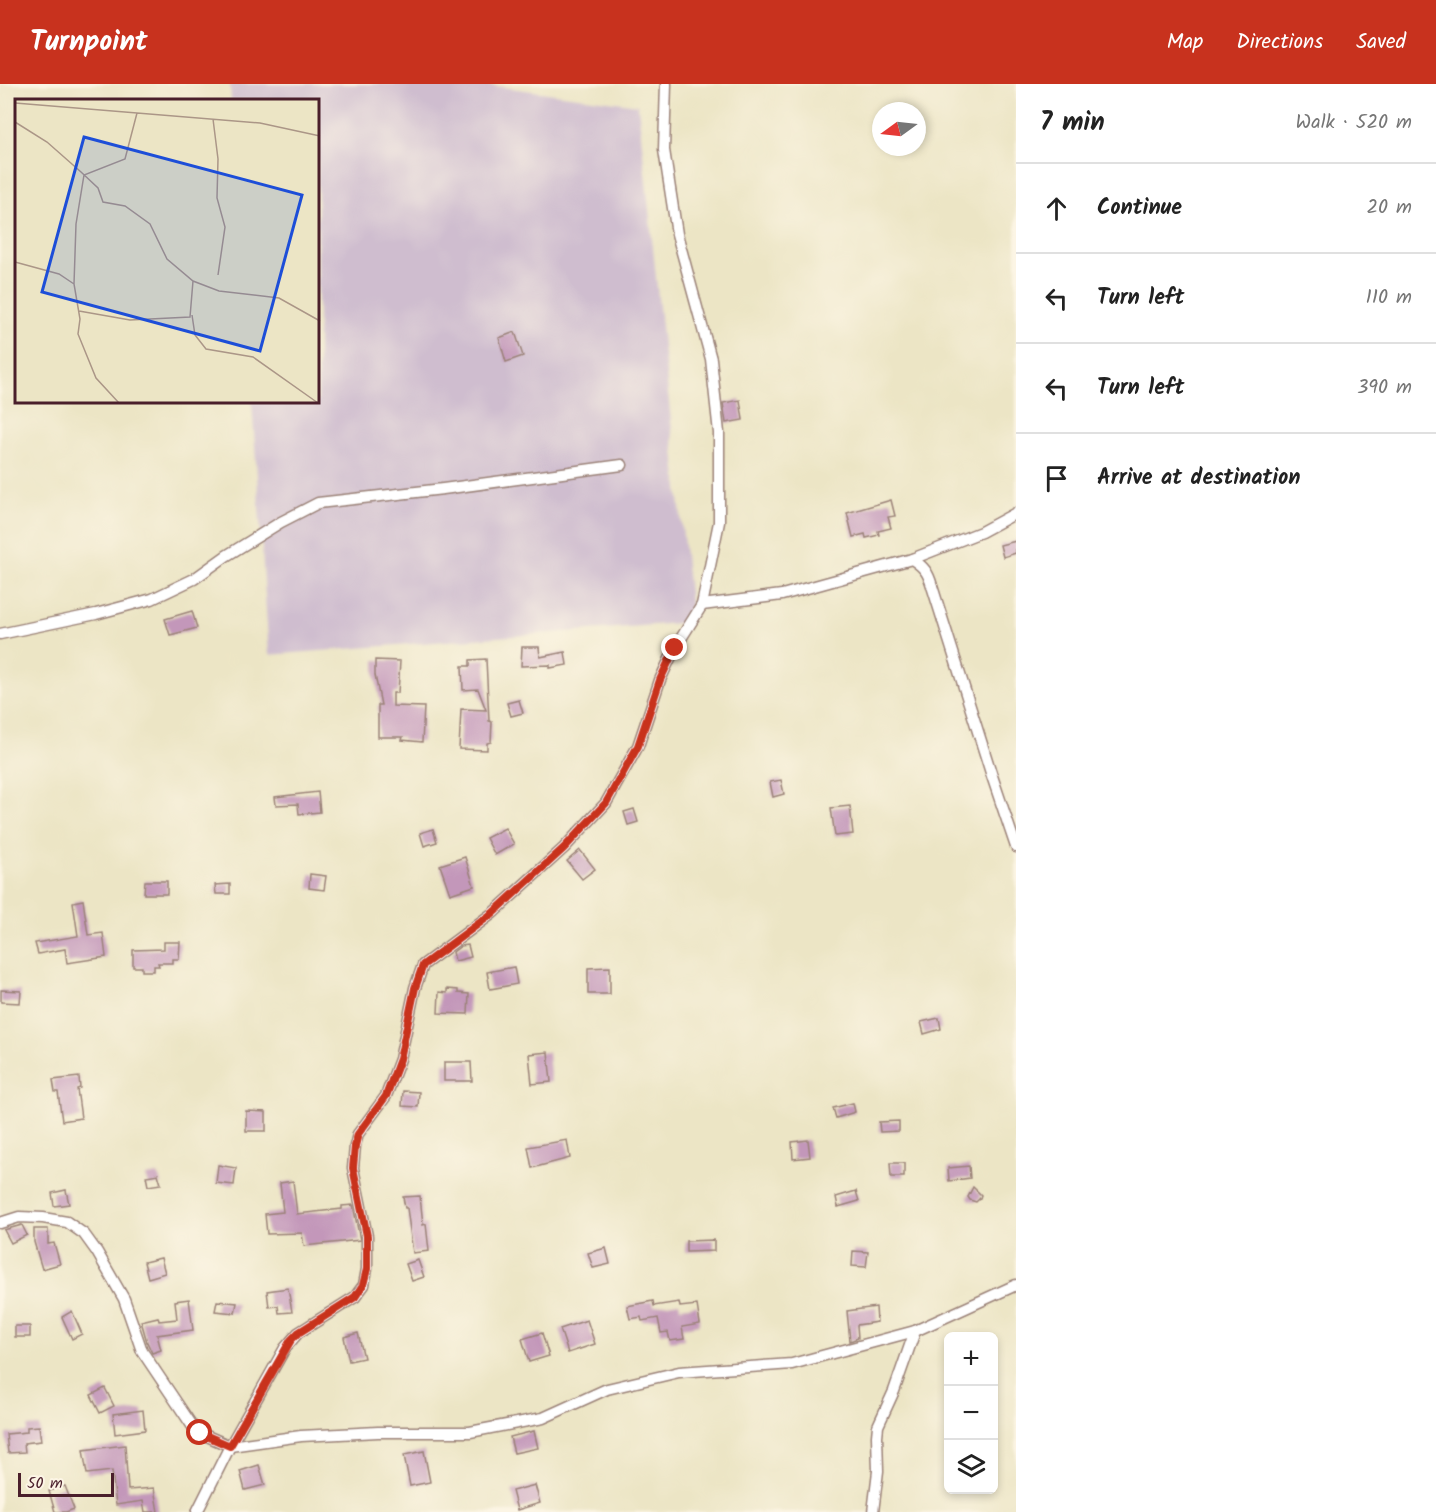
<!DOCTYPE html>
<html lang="en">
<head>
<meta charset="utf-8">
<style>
  :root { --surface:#fff; --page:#f6f6f6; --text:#222; --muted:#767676; --line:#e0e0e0; --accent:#c8321e }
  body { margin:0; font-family:Kalam,sans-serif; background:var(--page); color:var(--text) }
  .controls { position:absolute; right:18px; bottom:18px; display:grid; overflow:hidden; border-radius:9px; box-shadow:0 3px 9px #0003 }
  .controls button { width:54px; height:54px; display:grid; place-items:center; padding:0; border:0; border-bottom:2px solid var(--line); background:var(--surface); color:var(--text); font:30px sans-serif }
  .compass { position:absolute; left:872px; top:18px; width:54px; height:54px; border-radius:50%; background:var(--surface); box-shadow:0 3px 9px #0003; rotate:255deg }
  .scale { position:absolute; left:18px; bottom:15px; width:96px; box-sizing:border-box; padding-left:6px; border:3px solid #4a1f2b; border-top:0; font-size:16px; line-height:21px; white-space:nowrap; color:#4a1f2b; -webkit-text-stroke:4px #fcf5e5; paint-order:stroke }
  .stop { position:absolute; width:18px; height:18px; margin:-14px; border:4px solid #c8321e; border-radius:50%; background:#fff }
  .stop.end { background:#c8321e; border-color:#fff; box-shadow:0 2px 6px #0008 }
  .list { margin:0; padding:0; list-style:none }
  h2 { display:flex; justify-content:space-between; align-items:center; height:78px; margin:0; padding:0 24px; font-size:26px }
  h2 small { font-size:20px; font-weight:400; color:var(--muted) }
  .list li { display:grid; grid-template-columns:39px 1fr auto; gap:18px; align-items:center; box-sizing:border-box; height:90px; padding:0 24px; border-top:2px solid var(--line) }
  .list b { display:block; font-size:22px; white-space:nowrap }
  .list em { font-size:20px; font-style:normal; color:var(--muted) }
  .icon { flex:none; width:33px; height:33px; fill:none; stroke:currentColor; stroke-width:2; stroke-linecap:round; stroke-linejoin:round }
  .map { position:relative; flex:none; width:1016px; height:1428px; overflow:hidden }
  header { display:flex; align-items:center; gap:36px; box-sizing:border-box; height:84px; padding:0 30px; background:var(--accent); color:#fff }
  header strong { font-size:28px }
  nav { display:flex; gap:33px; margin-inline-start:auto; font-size:21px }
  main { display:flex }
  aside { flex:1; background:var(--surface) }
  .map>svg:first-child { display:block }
  .industrial { fill:#cfbdcf }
  .building { fill:#c397ba }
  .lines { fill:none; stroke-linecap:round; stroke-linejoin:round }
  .minor-casing { stroke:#9b8278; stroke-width:13 }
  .minor { stroke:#fff; stroke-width:10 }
  .route { stroke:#c8321e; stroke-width:8 }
  .inset-road { fill:none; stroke:#ab9687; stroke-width:1.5 }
  .view { fill:#1d4ed8; fill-opacity:0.15; stroke:#1d4ed8; stroke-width:3 }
  .inset-edge { fill:none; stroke:#4a1f2b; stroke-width:3 }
</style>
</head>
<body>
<header>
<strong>Turnpoint</strong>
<nav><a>Map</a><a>Directions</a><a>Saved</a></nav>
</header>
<main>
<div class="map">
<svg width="1016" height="1428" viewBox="0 0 1016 1428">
  <rect width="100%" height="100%" fill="#fcf5e5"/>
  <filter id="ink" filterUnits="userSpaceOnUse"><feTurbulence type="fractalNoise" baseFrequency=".0167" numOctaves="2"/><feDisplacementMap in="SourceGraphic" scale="12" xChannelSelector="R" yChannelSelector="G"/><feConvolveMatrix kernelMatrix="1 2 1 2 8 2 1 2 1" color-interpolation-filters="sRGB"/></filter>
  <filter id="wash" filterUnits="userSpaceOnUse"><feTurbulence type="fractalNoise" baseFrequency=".008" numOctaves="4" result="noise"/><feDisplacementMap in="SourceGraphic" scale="24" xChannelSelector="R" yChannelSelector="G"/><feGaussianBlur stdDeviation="1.35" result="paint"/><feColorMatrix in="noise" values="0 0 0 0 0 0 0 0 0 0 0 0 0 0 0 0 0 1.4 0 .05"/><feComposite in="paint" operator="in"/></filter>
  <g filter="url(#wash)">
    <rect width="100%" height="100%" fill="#ece5c5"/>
    <path class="industrial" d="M230,0H480L638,21L692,538L269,571L252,318H318V16H231Z"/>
    <g id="blocks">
      <g class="building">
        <path d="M515,248L523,272L506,278L499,254Z"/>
        <path d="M740,316L743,336L726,339L723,319Z"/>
        <path d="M891,416L895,432L888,433L891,444L878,447L879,451L866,454L865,450L853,453L847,429Z"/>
        <path d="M1016,457V469L1003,473L1000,461Z"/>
        <path d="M192,527L197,544L170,551L165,535Z"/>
        <path d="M522,563H539L540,573L565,568L567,581L550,584V581L521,582Z"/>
        <path d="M486,575L489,637L492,638L491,658L487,659V666L459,665L461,625L486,626L478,605L463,606L462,582H470V576Z"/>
        <path d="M375,576L400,577L398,609H393V622L424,623L422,658L402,656L403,653H378V621H381L375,591Z"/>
        <path d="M519,616L523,629L511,632L507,619Z"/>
        <path d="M781,696L784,710L773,713L770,698Z"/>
        <path d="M318,708L320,728L299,730L298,720L276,721L275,713Z"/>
        <path d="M850,722L853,750L835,752L831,724Z"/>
        <path d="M634,725L638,738L628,741L624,728Z"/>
        <path d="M505,744L514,760L495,771L486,754Z"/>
        <path d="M433,745L437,758L424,762L420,749Z"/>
        <path d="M580,766L595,785L582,795L567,777Z"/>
        <path d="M465,773L474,802L450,810L440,781Z"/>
        <path d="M310,790L326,792L324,806L309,804Z"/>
        <path d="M145,797H167V810H144Z"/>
        <path d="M230,800V810H216L215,801Z"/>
        <path d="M83,816L88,851L103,849L106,873L67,879L65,865L38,870L35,859L78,852L73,818Z"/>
        <path d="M164,858H180L179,875H173V879H158L159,882H154V887H142V883H133V866L164,865Z"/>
        <path d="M468,861L471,873L455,877L453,868L461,862Z"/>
        <path d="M514,883L517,900L490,905L487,888Z"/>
        <path d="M610,883V910H588V884Z"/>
        <path d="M447,905L458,906V909L469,910L468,930L438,929L439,908L447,909Z"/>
        <path d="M1,906L21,907L20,919L1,918Z"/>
        <path d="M939,934L941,945L924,950L921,938Z"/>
        <path d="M548,968L551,998L532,1000L529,970Z"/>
        <path d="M444,978H471L472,997H444Z"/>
        <path d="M79,993L80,1004L77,1005L81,1034L62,1037L58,1008H55L53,996Z"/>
        <path d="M403,1007L419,1008L418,1023L402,1022Z"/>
        <path d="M853,1019L855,1028L836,1034L833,1024Z"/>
        <path d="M246,1027L266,1028V1047H246Z"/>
        <path d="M899,1037V1047L880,1048L879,1038Z"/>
        <path d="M567,1056L570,1074L532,1084L528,1063Z"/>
        <path d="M808,1056L810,1073L793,1075L792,1058Z"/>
        <path d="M890,1079H904V1093H891Z"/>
        <path d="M218,1081L236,1084L234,1101L216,1099Z"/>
        <path d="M969,1082L970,1094L949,1097L948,1084Z"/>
        <path d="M158,1090L161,1100L148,1102L146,1092Z"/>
        <path d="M293,1097L297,1130L342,1125V1122L353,1121L360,1156L304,1162L302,1149L267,1150L265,1130L283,1128L280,1099Z"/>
        <path d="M973,1103L981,1111L980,1114L976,1118L970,1116L968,1113Z"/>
        <path d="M66,1106L69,1120L54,1122L52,1109Z"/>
        <path d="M856,1107L859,1117L838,1123L836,1113Z"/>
        <path d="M420,1112L423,1141L426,1140L429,1167L413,1169L407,1124H405L403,1113Z"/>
        <path d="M22,1141L27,1151L11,1159L4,1146Z"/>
        <path d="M34,1145H48V1160L54,1159L60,1180L42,1185L34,1158Z"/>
        <path d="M714,1156V1167L686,1168V1157Z"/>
        <path d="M606,1164L610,1180L593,1184L588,1169Z"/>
        <path d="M853,1167L868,1168L866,1183L852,1182Z"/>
        <path d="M161,1174L165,1189L148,1194L144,1178Z"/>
        <path d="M418,1176L424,1193L412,1197L406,1180Z"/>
        <path d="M288,1204L292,1228L279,1229L278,1222L269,1223L267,1207Z"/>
        <path d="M189,1215L193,1246L157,1251L161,1266L152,1269L147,1258L141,1237L158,1233L159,1237L177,1235L175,1217Z"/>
        <path d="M217,1217L237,1219L235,1229L215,1227Z"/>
        <path d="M653,1217L654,1222L679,1218L680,1223L697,1221L700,1240L682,1243L684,1255L670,1257L668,1248L661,1249L658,1234L642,1237L641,1233L630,1235L627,1222Z"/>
        <path d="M876,1223L877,1238L857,1241L858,1254L850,1257L847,1227Z"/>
        <path d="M72,1227L82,1250L72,1255L62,1233Z"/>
        <path d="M587,1236L595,1260L568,1269L560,1245Z"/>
        <rect x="15" y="1242" width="15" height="11"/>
        <path d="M358,1249L364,1274L349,1277L344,1253Z"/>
        <path d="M542,1249L549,1272L529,1278L522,1255Z"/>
        <path d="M105,1304L114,1322L100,1329L91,1311Z"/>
        <path d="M143,1326L145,1346L115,1350L113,1330Z"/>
        <path d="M39,1342L41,1357L24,1359L25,1368L8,1369L6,1350L27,1348V1343Z"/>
        <path d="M534,1347L538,1364L514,1369L510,1353Z"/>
        <path d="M125,1361L128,1406L154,1404L158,1428H145L143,1417L116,1421L112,1387L87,1390L83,1366Z"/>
        <path d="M424,1367L430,1398L410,1402L404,1371Z"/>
        <path d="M259,1381L265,1401L245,1406L240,1387Z"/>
        <path d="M535,1401L540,1419L517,1426L512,1407Z"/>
        <path d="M65,1402L74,1425L66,1428H55L49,1407Z"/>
      </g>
    </g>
  </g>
  <g filter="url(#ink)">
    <use href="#blocks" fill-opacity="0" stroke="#9b8278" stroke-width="1.5"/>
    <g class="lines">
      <g class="minor-casing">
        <g id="minor">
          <path d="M912,475L981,448L1016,429"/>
          <path d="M702,521L782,511L912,475C924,483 928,488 932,502L992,692L1016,763"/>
          <path d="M0,550L96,530L152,515L194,495L226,472L281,438L318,419L443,405L622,381"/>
          <path d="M0,1139L19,1133L43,1134L67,1138L84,1150L97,1168L124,1215L142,1267L193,1343L200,1349L230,1362L301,1352L378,1348H470L543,1334L607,1305L679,1288L792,1280L915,1247L1016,1201"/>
          <path d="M197,1428L230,1362L285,1264L298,1249L355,1213L364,1201L367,1185V1152L353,1084L355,1062L358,1050L386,1012L400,975L415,904L423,881L493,829L564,764L606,719L638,662L660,596L675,564L702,521L719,438V349L711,275L677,150L664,66L666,0"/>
          <path d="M873,1428L878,1387L877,1352L878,1342L894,1307L915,1247"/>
        </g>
      </g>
      <use href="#minor" class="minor"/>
    </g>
  </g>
  <g class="lines" filter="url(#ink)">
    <path class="route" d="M200,1349L230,1362L291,1256L298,1249L355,1213L363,1201L367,1185V1152L353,1084L355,1062L358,1050L386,1012L400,975L415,904L423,881L493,829L564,764L606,719L638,662L660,596L675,564"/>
  </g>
  <g transform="translate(15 15)">
    <rect width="304" height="304" fill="#ece5c5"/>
    <path class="inset-road" d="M0,4L245,24L305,37M198,20L203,60L202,99L210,128L203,176M0,23L32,43L66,73L83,89L88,103L110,107L135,125L152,160L178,182L204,192L264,199L305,222M0,163L44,175L59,185M64,212L115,221L175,218L178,182M177,216L180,236L191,250L238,258L303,304M104,304L81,279L63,235L65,220L59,185L61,125L69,76L110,60L122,14"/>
    <path class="view" d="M69,38L287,96L245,252L27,193Z"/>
    <rect width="304" height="304" class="inset-edge"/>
  </g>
</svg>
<div class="controls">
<button>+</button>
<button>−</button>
<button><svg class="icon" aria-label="layers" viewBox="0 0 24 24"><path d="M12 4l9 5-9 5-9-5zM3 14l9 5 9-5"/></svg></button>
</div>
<svg class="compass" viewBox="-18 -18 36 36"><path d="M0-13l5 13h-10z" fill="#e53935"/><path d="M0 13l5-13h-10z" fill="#767676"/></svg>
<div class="scale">50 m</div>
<div class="stop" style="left:200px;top:1349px"></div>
<div class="stop end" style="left:675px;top:564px"></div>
</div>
<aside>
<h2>7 min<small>Walk · 520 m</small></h2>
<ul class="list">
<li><svg class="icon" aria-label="ahead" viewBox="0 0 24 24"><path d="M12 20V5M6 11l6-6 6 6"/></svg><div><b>Continue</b></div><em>20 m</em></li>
<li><svg class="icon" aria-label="left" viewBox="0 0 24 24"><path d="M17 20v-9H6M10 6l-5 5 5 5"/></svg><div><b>Turn left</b></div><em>110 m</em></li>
<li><svg class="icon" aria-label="left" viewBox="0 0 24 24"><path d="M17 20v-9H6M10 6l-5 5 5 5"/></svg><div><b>Turn left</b></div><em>390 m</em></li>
<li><svg class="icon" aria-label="arrive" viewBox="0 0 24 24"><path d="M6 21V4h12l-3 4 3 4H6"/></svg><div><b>Arrive at destination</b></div></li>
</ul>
</aside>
</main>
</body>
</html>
